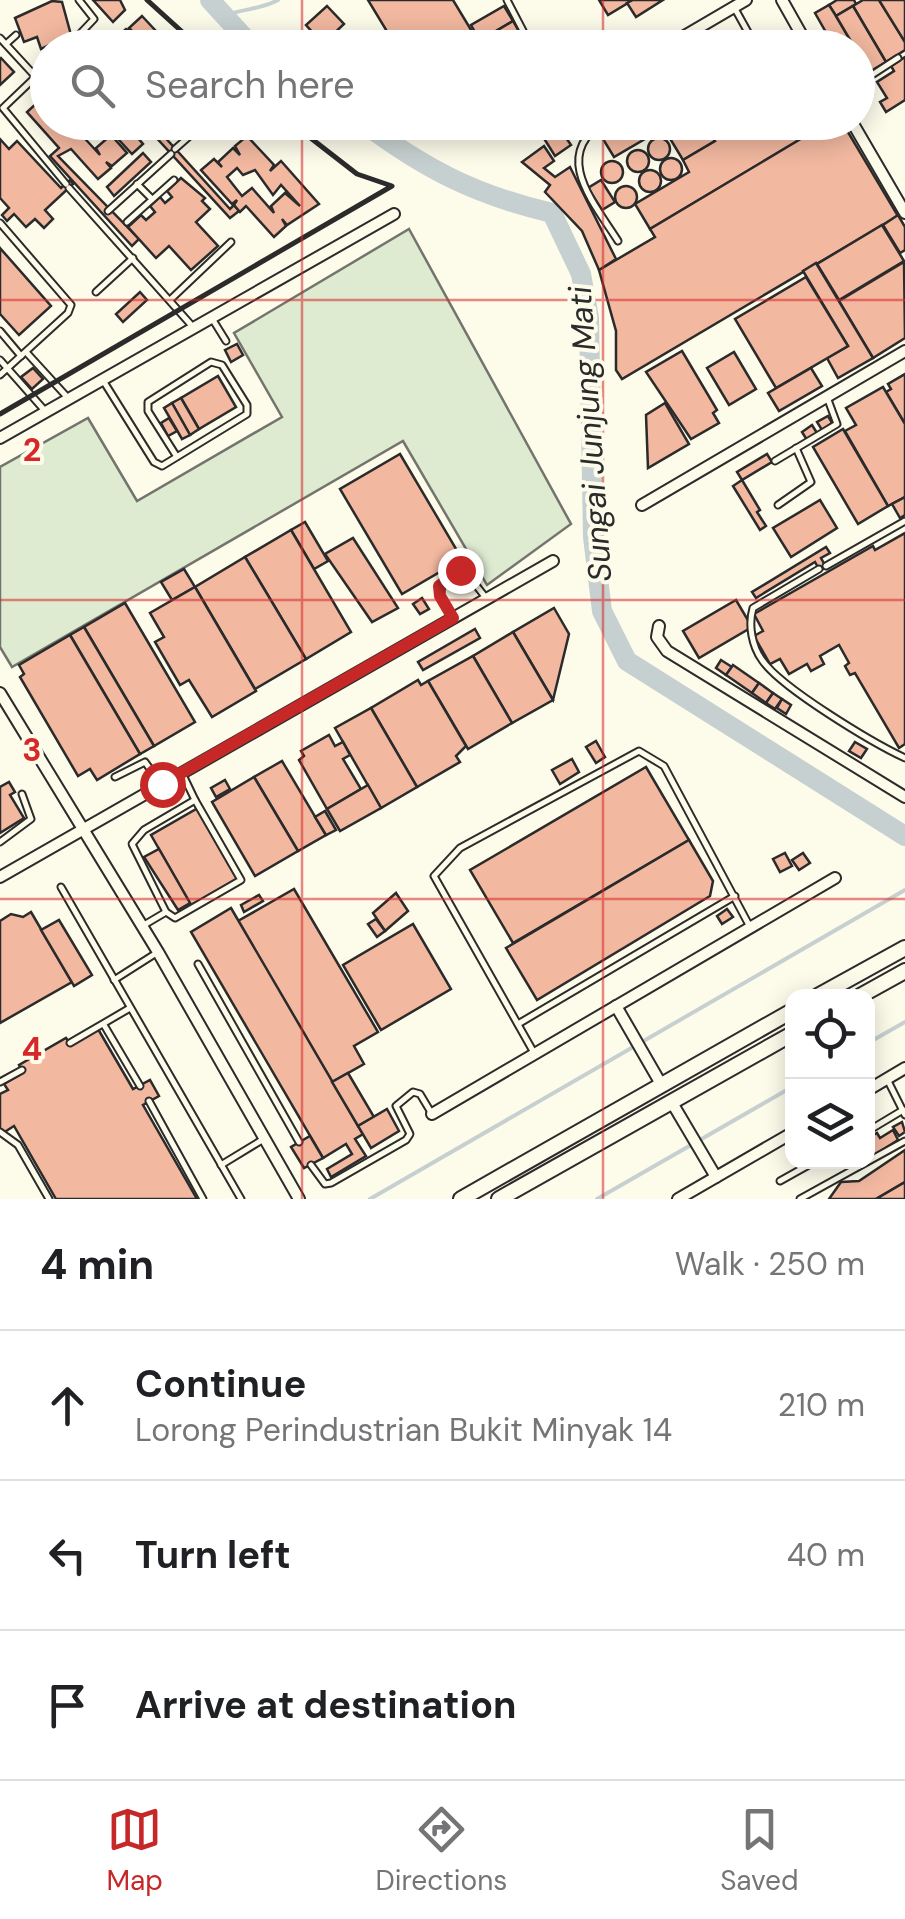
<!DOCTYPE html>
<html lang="en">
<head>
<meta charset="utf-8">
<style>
  :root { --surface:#fff; --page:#f2f2f2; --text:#202124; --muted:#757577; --line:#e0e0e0; --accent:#c62828 }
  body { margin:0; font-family:"DM Sans",sans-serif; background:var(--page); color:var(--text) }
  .controls { position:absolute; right:30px; bottom:30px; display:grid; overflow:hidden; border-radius:20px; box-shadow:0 5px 25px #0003 }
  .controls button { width:90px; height:90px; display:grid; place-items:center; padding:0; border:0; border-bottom:2px solid var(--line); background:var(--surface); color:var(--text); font:50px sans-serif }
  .stop { position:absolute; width:30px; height:30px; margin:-22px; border:8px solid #c62828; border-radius:50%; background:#fff }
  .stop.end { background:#c62828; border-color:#fff; box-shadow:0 2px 10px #0008 }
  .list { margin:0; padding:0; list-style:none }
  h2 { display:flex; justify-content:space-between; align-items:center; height:130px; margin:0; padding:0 40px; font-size:42px }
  h2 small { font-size:32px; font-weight:400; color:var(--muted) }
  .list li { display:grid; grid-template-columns:65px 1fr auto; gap:30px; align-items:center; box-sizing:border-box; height:150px; padding:0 40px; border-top:2px solid var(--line) }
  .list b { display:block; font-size:38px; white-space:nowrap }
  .list p { margin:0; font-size:32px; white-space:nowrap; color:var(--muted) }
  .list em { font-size:32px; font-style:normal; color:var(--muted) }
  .icon { flex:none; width:55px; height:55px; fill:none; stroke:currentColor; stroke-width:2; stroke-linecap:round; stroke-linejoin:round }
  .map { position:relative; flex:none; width:905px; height:1199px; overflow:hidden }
  .search { position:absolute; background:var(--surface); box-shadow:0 5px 25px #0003; left:30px; right:30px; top:30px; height:110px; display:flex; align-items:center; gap:25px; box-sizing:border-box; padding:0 35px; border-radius:55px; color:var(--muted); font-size:38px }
  .sheet { height:580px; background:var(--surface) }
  nav { display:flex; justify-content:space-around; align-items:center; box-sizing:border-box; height:140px; border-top:2px solid var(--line); background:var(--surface); font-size:28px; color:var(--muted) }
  nav a { display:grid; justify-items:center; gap:5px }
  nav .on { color:var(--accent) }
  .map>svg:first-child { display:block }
  .green { fill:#deebd1; stroke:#74746e; stroke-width:2.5 }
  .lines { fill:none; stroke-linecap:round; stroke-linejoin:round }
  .stream { stroke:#c7d0d0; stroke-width:4 }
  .river { stroke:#c7d0d0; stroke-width:20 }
  .building { fill:#f2b8a0; stroke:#2b2b2b; stroke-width:2.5; fill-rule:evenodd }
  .service-casing { stroke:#2b2b2b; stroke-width:9 }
  .minor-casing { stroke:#2b2b2b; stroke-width:14 }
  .secondary-casing { stroke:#2b2b2b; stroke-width:18 }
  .service { stroke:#fdfbea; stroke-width:5 }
  .minor { stroke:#fdfbea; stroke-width:10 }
  .secondary { stroke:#fdfbea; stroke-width:14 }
  .wall { stroke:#2b2b2b; stroke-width:5 }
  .route { stroke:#c62828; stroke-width:12 }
  .grid { fill:none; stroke:#d62828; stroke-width:2.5; stroke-opacity:0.55 }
  .labels { text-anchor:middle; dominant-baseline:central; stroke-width:8; stroke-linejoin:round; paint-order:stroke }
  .water-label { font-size:32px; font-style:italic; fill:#2b2b2b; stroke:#fdfbea }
  .grid-label { font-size:32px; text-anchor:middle; font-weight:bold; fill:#d62828; stroke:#fdfbea; stroke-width:8; stroke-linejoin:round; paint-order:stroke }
</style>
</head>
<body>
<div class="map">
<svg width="905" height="1199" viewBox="0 0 905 1199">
  <rect width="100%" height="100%" fill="#fdfbea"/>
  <path class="green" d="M409,229L571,524L487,585L403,441L12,667L0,647V467L88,418L137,501L282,417L234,333Z"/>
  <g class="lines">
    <g class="stream">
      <path d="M227,15C245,8 260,10 278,0"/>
      <path d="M868,1043L905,1022"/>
      <path d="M370,1199L905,890"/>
      <path d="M597,1199L792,1087"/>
    </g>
    <g class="river">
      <path d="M210,0L254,48"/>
      <path d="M362,122C425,169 475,195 552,213L581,274L589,318L593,537L602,611L627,661L905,836"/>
    </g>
  </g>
  <g class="building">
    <path d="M93,0H120L125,10L113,22Z"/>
    <path d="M368,0H453L482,48H397Z"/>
    <path d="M599,0H633L608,15Z"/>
    <path d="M633,0H663L636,17L627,3Z"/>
    <path d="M837,0H854L856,4L836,16L829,5Z"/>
    <path d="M863,0H879L905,42V50L886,62L853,6Z"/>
    <path d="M879,0H905V42Z"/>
    <path d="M52,1L62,2L71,35L41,49L37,37L24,42L15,18Z"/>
    <path d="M829,5L836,16L855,48H835L815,13Z"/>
    <path d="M327,6L344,24L323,44L306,25Z"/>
    <path d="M504,6L513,21L480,41L471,25Z"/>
    <path d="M853,6L886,62L869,72L836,16Z"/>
    <path d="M142,16L169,45L146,48L141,41L134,48H116L111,43L126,29L136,35L129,28Z"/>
    <path d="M513,21L526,44L490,48L484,38Z"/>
    <path d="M858,52L869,72L858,79Z"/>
    <path d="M905,57V100L886,112L880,102L887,98L877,82L894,71L891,66Z"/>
    <path d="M1,58L14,72L0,85V59Z"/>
    <path d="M39,101L47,109L48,122H59L71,136L77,130L100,155L96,148L111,135L127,153L112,166L106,162L111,168L98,179L71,149L58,156L139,239L132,246L50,156L59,148L27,112Z"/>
    <path d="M85,122H124L143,144L132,154L107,127L98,136Z"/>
    <path d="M142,122H151L230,209L234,205L239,211L230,218Z"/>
    <path d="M618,122H642L650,136L614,157L603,139L611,135L607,129Z"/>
    <path d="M660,122H704L715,141L683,160Z"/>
    <path d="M724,122H817L820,128L650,229L635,204L689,172L683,160L715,141L709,132Z"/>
    <path d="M829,122H842L898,216L622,379L616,370V331L599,270L655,237L650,229Z"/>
    <path d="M560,129L571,145L555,156L545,140Z"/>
    <path d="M247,136L274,165L270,171L281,161L319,204L287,225L282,219L286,226L274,237L246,206L240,212L234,205L237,200L232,204L201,170L214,159L222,167L218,162L233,148L240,155L235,146ZM237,168L243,175L255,170L273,195L281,185L300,206L285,193L271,206L274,213L252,188L242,196L227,177Z"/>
    <circle cx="659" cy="149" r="11"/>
    <path d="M0,139L9,149L17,141L61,188L70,180L73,184L45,210L53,219L44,228L35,219L26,227L14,214L7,221L2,215L9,208L0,198Z"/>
    <path d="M544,146L554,161L544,168L555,177L570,167L616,259L599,270L582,231L545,192L550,185L522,162Z"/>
    <circle cx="638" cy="161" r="11"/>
    <path d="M143,153L151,162L114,196L107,187Z"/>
    <circle cx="671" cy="169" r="11"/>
    <circle cx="612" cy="172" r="11"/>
    <circle cx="650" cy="181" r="11"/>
    <path d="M181,178L205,198L202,201L210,209L196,222L218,246L191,270L169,246L156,258L128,227L141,215L146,220L155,212L150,206L160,197L165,203L172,197L167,191Z"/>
    <path d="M601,180L615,202L602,210L588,188Z"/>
    <circle cx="626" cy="197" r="11"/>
    <path d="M898,215L905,227V250L900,253L883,225Z"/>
    <path d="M882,225L904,261L839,300L817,264Z"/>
    <path d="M0,248L51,306L19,335L0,314Z"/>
    <path d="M904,262L905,338L873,358L839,301Z"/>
    <path d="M816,263L873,358L838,378L827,358L848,346L803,271Z"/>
    <path d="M806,277L848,346L776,388L735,319Z"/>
    <path d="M140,292L147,300L123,322L116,314Z"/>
    <path d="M237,344L243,355L231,362L225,350Z"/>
    <path d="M682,351L717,410L713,413L719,423L691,439L646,372Z"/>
    <path d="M734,352L756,389L729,405L707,368Z"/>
    <path d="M33,368L43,379L32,389L21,377Z"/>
    <path d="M811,368L822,386L779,411L768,393Z"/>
    <path d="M905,374V424L886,392L891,389L888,384Z"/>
    <path d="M218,376L236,407L199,429L181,398Z"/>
    <path d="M883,387L905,424V497L888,506L845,431L856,425L846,408Z"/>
    <path d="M181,398L199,429L190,435L172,403Z"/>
    <path d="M172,403L190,435L182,439L164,408Z"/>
    <path d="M665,403L689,444L648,468L646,415Z"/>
    <path d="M828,416L832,423L822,430L817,422Z"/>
    <path d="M169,418L177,431L168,436L161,423Z"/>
    <path d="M812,425L817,433L807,440L802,432Z"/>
    <path d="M843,429L888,506L858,524L813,447Z"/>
    <path d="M400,454L462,559L402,594L340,489Z"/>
    <path d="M767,454L772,462L742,480L737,472Z"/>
    <path d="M742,480L760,510L757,512L766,526L760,530L733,486Z"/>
    <path d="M905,497V515L900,518L892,504Z"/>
    <path d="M820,500L837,528L791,557L773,528Z"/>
    <path d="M305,522L328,561L314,569L291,530Z"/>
    <path d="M291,530L351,632L306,659L245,557Z"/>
    <path d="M905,533V744L899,748L855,673L850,675L845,666L849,663L839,645L820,656L824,664L811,671L807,664L789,674L780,659L770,664L754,636L763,631L754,614L873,546L875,550Z"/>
    <path d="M353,538L398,608L372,622L325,554Z"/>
    <path d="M826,547L830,553L821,558L826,567L820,571L815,562L756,598L752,592Z"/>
    <path d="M245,557L306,659L255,689L195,587Z"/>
    <path d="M184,569L195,587L172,600L161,582Z"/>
    <path d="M195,587L256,691L212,717L189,680L180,685L155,642L164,637L150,613Z"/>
    <path d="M422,598L429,609L420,614L413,604Z"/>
    <path d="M736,600L752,627L699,658L683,631Z"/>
    <path d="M125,603L195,722L154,746L84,627Z"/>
    <path d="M554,608L569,634L553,700L513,632Z"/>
    <path d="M84,627L154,746L140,754L70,635Z"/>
    <path d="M475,629L480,638L423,670L418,662Z"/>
    <path d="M513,632L553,700L512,723L473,656Z"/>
    <path d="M70,635L140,754L97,780L90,769L78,776L20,677L24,674L19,665Z"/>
    <path d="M473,656L512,723L468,749L428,681Z"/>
    <path d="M721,660L732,667L726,675L716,668Z"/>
    <path d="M733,665L759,683L752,693L726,675Z"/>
    <path d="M418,680L421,685L428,681L466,746L456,756L460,762L417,787L371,708Z"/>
    <path d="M759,683L773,693L766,703L752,693Z"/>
    <path d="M773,693L782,699L775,709L766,703Z"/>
    <path d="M782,699L791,705L786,714L777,708Z"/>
    <path d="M371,708L417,787L381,808L335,728Z"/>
    <path d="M329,735L335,746L343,742L350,755L343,759L361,789L327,809L299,760L304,756L301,751Z"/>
    <path d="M596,741L605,757L596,763L586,747Z"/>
    <path d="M855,742L867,749L861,758L849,751Z"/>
    <path d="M572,759L579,772L560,784L552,770Z"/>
    <path d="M282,761L326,835L298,851L254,777Z"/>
    <path d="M646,767L689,840L513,943L470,870Z"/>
    <path d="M254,777L298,851L255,876L212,802Z"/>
    <path d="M225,780L230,789L216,797L211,788Z"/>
    <path d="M9,782L15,792L10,795L24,818L0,833V787Z"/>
    <path d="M368,785L381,808L340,831L327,809Z"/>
    <path d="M198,808L239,878L191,905L151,835Z"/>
    <path d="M325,811L336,830L326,835L315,817Z"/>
    <path d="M689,840L713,881L710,896L537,1000L506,948Z"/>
    <path d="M159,849L190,903L178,910L144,857Z"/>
    <path d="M785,853L792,866L780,872L773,859Z"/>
    <path d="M803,853L810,863L799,870L792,860Z"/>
    <path d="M294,889L378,1032L354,1046L364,1064L332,1082L238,921Z"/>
    <path d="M396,893L408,911L385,931L373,913Z"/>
    <path d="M259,895L263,901L244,912L241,905Z"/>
    <path d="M231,908L363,1134L355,1139L366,1156L331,1177L327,1169L352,1154L346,1144L323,1158L191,932Z"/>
    <path d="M727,909L733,917L722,924L717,916Z"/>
    <path d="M31,912L72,982L0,1023V921L11,914L23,917Z"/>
    <path d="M376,919L385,931L377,937L368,924Z"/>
    <path d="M59,920L92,975L74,986L41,930Z"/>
    <path d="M413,924L451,989L381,1030L343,965Z"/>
    <path d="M98,1029L133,1089L150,1080L159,1096L143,1105L197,1199H56L14,1126L3,1133L0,1128V1094L8,1090L4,1084L23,1073L19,1065L66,1038L71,1045Z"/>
    <path d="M348,1073L374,1117L358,1126L332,1082Z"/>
    <path d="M387,1109L399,1131L371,1148L358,1126Z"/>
    <path d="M902,1122L905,1132L899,1136L893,1127Z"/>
    <path d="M893,1130L898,1140L868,1159V1138L877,1133L880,1138Z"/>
    <path d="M310,1136L323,1158L304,1168L291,1147Z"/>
    <path d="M905,1150V1182L876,1199H829L841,1182L859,1181Z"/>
    <path d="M905,1182V1199H876Z"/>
  </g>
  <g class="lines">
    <g class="service-casing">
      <g id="service">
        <path d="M507,0L532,48"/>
        <path d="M734,7L749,34L776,48"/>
        <path d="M0,38L35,76"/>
        <path d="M75,39L94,19L79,0"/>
        <path d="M6,44L16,35"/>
        <path d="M66,48L70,44"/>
        <path d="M726,48L749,34"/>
        <path d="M48,65L3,108L66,184"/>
        <path d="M858,84L898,58"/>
        <path d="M604,122C551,155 594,203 618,241"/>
        <path d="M175,149L201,126"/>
        <path d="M137,184L152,199"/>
        <path d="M69,188L193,327"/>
        <path d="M108,211L171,154"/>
        <path d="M127,222L174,180"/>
        <path d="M0,223L71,305L68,313L0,375"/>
        <path d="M96,292L133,258"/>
        <path d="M170,300L231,242"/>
        <path d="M213,320L226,341"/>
        <path d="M0,331L21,356"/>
        <path d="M26,352L68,398"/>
        <path d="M0,360L46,412"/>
        <path d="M104,382L154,462L162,466L247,414V405L222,365L211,362L148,402V411L177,457"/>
        <path d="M775,461L837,424L827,397"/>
        <path d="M778,505L811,482L796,448"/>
        <path d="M826,566L905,521"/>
        <path d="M819,569L753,608C748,625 752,646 762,660C781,688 873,743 905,758"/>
        <path d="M453,618L440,596L443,580L465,571L486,598"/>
        <path d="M115,777L145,762L161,784"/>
        <path d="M0,842L31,819L22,794"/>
        <path d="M61,887L241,1199"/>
        <path d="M166,912L175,918L241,880L195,800"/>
        <path d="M144,925L166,912L132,844L144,830L195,800L183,775"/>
        <path d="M198,964L299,1142"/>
        <path d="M114,980L158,952"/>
        <path d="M518,1024L735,896"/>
        <path d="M104,1025L140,1086"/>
        <path d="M70,1043L130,1008"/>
        <path d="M533,1051L434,876L460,848L639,751L664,766L749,925"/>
        <path d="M888,1081L905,1115"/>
        <path d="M0,1082L22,1070"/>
        <path d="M149,1101L203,1199"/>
        <path d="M868,1131L903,1110"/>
        <path d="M0,1132L18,1145L49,1199"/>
        <path d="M221,1165L262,1140"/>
        <path d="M311,1165L325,1184L331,1183L406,1140L410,1134L396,1106L413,1092L420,1094L432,1114"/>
        <path d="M780,1181L814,1162"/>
        <path d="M800,1199L905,1141"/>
      </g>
    </g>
    <g class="minor-casing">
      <g id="minor">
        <path d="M782,0L809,48"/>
        <path d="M664,48L746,0"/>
        <path d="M852,122L905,213"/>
        <path d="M523,130L536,122"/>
        <path d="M0,438L394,214"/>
        <path d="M642,505L905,351"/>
        <path d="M659,626L657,637L667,651L905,797"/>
        <path d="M0,693L158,952L299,1199"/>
        <path d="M0,877L553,561"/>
        <path d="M616,1006L661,1084"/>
        <path d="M868,1090L905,1068"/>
        <path d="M671,1101L716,1177"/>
        <path d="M432,1114L835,878"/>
        <path d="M678,1199L792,1133"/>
      </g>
    </g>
    <g class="secondary-casing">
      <g id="secondary">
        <path d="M818,996L905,948"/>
        <path d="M860,996L905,971"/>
        <path d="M461,1199L792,1011"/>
        <path d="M499,1199L792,1034"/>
      </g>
    </g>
    <use href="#service" class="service"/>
    <use href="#minor" class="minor"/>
    <use href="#secondary" class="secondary"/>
    <g class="wall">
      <path d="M147,0L200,48"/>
      <path d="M0,414L392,186L357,174L290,122"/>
    </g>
  </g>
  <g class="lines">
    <path class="route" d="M162,784L453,618L440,596L439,586L460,570"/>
  </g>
  <path class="grid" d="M302,0V48M603,0V48M302,122V1199M603,122V1199M0,300H905M0,600H905M0,899H905"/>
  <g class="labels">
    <g class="water-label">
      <text transform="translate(590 434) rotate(-94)">Sungai Junjung Mati</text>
    </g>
  </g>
  <g class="grid-label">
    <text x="32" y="461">2</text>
    <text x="32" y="761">3</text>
    <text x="32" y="1060">4</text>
  </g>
</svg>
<div class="controls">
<button><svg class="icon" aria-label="locate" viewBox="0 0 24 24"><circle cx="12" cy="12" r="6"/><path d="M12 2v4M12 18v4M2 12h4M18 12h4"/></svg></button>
<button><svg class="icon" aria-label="layers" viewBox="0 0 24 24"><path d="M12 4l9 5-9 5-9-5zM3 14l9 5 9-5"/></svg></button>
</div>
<div class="stop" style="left:162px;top:784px"></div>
<div class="stop end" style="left:460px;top:570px"></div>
<div class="search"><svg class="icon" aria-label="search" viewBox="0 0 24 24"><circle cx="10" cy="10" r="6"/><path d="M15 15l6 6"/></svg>Search here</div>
</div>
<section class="sheet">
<h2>4 min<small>Walk · 250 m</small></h2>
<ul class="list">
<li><svg class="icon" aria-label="ahead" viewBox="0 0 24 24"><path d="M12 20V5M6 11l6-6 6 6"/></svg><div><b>Continue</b><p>Lorong Perindustrian Bukit Minyak 14</p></div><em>210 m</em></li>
<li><svg class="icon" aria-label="left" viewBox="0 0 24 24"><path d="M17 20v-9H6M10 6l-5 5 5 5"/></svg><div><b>Turn left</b></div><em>40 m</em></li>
<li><svg class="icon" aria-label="arrive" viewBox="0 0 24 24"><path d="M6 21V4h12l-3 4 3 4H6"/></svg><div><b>Arrive at destination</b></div></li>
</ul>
</section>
<nav>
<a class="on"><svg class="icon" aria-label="map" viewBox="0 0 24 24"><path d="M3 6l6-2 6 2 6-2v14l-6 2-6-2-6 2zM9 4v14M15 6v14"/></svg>Map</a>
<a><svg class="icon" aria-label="directions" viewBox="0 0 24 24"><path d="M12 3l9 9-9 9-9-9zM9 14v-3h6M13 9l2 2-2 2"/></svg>Directions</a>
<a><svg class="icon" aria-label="saved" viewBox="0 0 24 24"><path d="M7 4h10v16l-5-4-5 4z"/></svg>Saved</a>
</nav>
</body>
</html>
